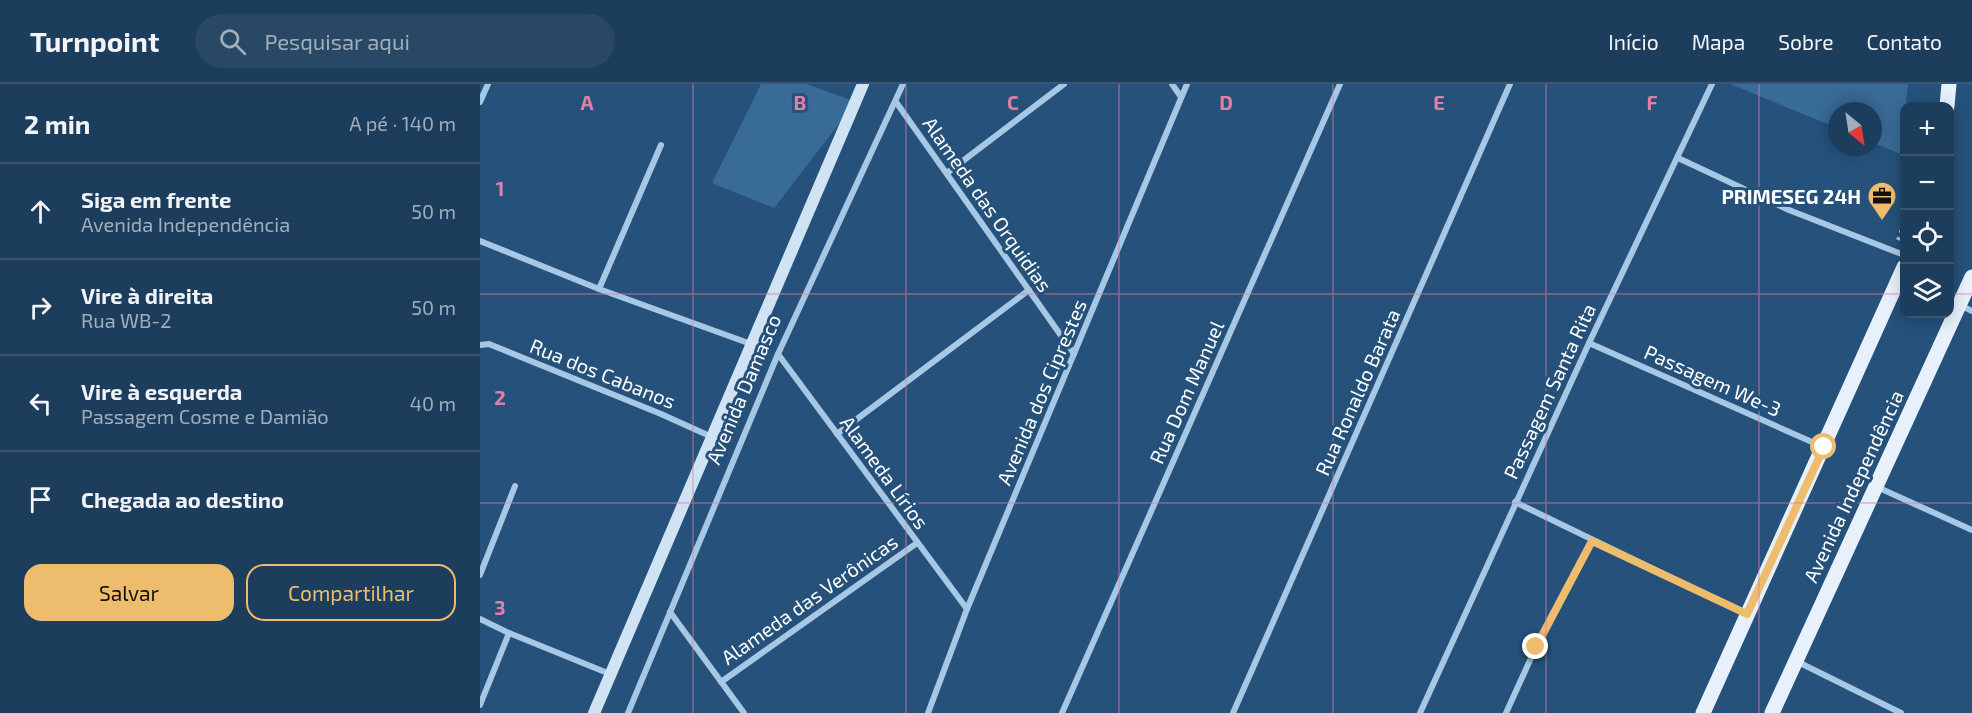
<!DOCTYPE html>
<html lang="pt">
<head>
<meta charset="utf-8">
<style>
  :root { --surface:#1c3d5c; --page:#294865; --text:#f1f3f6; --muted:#a0aebb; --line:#3a5672; --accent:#edbc6c }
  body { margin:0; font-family:"Exo 2",sans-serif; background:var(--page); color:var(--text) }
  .controls { position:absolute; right:18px; top:18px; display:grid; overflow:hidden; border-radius:12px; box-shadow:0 3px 15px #0003 }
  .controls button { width:54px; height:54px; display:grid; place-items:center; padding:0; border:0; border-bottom:2px solid var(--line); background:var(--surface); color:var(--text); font:30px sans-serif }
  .compass { position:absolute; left:1348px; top:18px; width:54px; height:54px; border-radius:50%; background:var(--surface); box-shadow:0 3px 15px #0003; rotate:150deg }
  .stop { position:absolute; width:18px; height:18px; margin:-14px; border:4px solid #edbc6c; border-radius:50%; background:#fff }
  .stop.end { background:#edbc6c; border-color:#fff; box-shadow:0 2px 6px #0008 }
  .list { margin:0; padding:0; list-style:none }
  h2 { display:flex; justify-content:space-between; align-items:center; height:78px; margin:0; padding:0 24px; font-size:26px }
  h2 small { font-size:20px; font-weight:400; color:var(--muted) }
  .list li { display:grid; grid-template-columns:39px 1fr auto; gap:18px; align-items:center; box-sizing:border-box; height:96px; padding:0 24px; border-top:2px solid var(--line) }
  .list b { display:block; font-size:22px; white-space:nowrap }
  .list p { margin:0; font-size:20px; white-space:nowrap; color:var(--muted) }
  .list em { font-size:20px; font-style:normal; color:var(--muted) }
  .actions { display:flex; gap:12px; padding:18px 24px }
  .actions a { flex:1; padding:14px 0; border:2px solid var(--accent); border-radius:18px; text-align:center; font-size:21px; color:var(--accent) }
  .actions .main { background:var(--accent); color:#111 }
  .icon { flex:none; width:33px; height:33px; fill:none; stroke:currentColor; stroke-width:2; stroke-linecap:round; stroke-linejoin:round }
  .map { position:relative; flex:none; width:1492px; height:629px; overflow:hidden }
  header { display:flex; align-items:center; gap:36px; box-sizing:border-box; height:84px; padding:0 30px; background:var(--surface); border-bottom:2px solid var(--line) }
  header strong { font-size:28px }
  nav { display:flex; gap:33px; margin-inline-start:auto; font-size:21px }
  .search { width:420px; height:54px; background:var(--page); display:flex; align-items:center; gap:15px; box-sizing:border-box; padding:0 21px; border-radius:33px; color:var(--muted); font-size:22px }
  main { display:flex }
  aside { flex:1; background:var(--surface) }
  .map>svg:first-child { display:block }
  .green { fill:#386b97 }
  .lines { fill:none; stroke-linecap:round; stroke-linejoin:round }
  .path { stroke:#a7c8e4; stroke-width:4; stroke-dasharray:3 4.5; stroke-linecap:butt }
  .street { stroke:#a7c8e4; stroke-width:6 }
  .secondary { stroke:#d0e3f4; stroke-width:12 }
  .primary { stroke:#e7f1fc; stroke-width:15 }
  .route { stroke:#edbc6c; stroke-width:8 }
  .grid { fill:none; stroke:#dd80a5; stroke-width:1.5; stroke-opacity:0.55 }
  .labels { text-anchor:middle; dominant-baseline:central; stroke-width:6; stroke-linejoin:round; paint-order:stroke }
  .poi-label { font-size:20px; font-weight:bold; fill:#fff; stroke:#25517a; text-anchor:end }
  .street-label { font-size:20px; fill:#fff; stroke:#25517a }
  .grid-label { font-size:20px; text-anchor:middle; font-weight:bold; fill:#dd80a5; stroke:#25517a; stroke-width:6; stroke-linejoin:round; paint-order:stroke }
</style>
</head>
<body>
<header>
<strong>Turnpoint</strong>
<div class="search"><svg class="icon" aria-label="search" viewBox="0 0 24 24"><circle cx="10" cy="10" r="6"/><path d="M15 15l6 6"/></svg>Pesquisar aqui</div>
<nav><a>Início</a><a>Mapa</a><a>Sobre</a><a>Contato</a></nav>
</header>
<main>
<aside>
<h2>2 min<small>A pé · 140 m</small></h2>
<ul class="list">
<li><svg class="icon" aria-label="ahead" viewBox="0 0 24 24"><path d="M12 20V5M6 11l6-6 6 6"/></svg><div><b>Siga em frente</b><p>Avenida Independência</p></div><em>50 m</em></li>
<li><svg class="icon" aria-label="right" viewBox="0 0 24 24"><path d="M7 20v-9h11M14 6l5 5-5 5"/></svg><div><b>Vire à direita</b><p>Rua WB-2</p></div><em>50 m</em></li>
<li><svg class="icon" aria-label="left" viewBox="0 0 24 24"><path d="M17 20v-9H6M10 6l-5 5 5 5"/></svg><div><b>Vire à esquerda</b><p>Passagem Cosme e Damião</p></div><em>40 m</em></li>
<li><svg class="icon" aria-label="arrive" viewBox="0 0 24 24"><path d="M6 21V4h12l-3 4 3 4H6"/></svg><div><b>Chegada ao destino</b></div></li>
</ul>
<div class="actions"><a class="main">Salvar</a><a>Compartilhar</a></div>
</aside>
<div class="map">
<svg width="1492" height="629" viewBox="0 0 1492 629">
  <rect width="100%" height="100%" fill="#25517a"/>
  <g class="green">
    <path d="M281,0H327L376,18L294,124L232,99Z"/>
    <path d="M1250,0H1428L1421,70L1393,59V27H1357V44Z"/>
  </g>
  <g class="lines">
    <path class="path" d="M1418,156L1424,140"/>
    <g class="street">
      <path d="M692,0L701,13"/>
      <path d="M0,18L8,0"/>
      <path d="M416,18L594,270"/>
      <path d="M1198,74L1309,126L1424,171"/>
      <path d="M467,89L584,0"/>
      <path d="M0,157L119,205L271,260"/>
      <path d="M119,205L181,61"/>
      <path d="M1480,221L1492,227"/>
      <path d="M1109,259L1341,362"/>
      <path d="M0,261L9,260L181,330L232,353"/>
      <path d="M298,270L487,525"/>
      <path d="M357,350L549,206"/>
      <path d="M1397,403L1492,446"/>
      <path d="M1035,418L1266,530"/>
      <path d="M0,491L35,402"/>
      <path d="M190,528L264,629"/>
      <path d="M0,535L29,549L130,590"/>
      <path d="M1316,577L1421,629"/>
      <path d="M241,598L437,459"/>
      <path d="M0,621L29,549"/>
      <path d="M148,629L298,270L423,0"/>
      <path d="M448,629L487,525L707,0"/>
      <path d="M582,629L860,0"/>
      <path d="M753,629L1030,0"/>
      <path d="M940,629L1109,259L1232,0"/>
      <path d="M1026,629L1056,563L1112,457"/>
    </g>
    <path class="secondary" d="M114,629L383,0"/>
    <g class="primary">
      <path d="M1467,22L1469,0"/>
      <path d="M1223,629L1424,183"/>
      <path d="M1292,629L1492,193"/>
    </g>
  </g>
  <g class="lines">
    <path class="route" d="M1056,563L1112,457L1267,530L1344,363"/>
  </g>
  <path class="grid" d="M213,0V629M426,0V629M639,0V629M853,0V629M1066,0V629M1279,0V629M0,210H1424M1470,210H1492M0,419H1492"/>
  <defs>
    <g id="office-pin" transform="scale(1.5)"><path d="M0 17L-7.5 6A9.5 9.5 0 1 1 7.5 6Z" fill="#edbc6c" stroke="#25517a"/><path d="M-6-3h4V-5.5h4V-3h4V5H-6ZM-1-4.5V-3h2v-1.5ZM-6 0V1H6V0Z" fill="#111"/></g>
  </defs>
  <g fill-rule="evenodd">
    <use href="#office-pin" x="1402" y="112"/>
  </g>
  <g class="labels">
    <g class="poi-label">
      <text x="1381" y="112">PRIMESEG 24H</text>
    </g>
    <g class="street-label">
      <text transform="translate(508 120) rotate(55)">Alameda das Orquidias</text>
      <text transform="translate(123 289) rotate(22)">Rua dos Cabanos</text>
      <text transform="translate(1233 296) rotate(24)">Passagem We-3</text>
      <text transform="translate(263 305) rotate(-67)">Avenida Damasco</text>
      <text transform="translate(1069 307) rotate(-65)">Passagem Santa Rita</text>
      <text transform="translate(561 308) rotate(-67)">Avenida dos Ciprestes</text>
      <text transform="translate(706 308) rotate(-66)">Rua Dom Manuel</text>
      <text transform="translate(877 308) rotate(-66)">Rua Ronaldo Barata</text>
      <text transform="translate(405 388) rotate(54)">Alameda Lírios</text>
      <text transform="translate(1373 402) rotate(-65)">Avenida Independência</text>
      <text transform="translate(329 515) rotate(-35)">Alameda das Verônicas</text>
    </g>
  </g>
  <g class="grid-label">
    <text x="107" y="26">A</text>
    <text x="320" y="26">B</text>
    <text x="533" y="26">C</text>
    <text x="746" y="26">D</text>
    <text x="959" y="26">E</text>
    <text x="1172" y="26">F</text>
    <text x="20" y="112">1</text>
    <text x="20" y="321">2</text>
    <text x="20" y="531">3</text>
  </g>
</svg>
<div class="controls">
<button>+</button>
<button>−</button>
<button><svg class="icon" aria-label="locate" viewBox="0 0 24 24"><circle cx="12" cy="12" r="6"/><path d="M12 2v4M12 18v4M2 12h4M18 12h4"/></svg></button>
<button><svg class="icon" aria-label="layers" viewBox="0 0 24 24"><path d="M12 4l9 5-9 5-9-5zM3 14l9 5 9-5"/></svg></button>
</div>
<svg class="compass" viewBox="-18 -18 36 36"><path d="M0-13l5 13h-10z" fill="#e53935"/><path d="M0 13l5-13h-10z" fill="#a0aebb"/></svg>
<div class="stop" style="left:1344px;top:363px"></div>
<div class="stop end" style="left:1056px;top:563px"></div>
</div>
</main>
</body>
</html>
